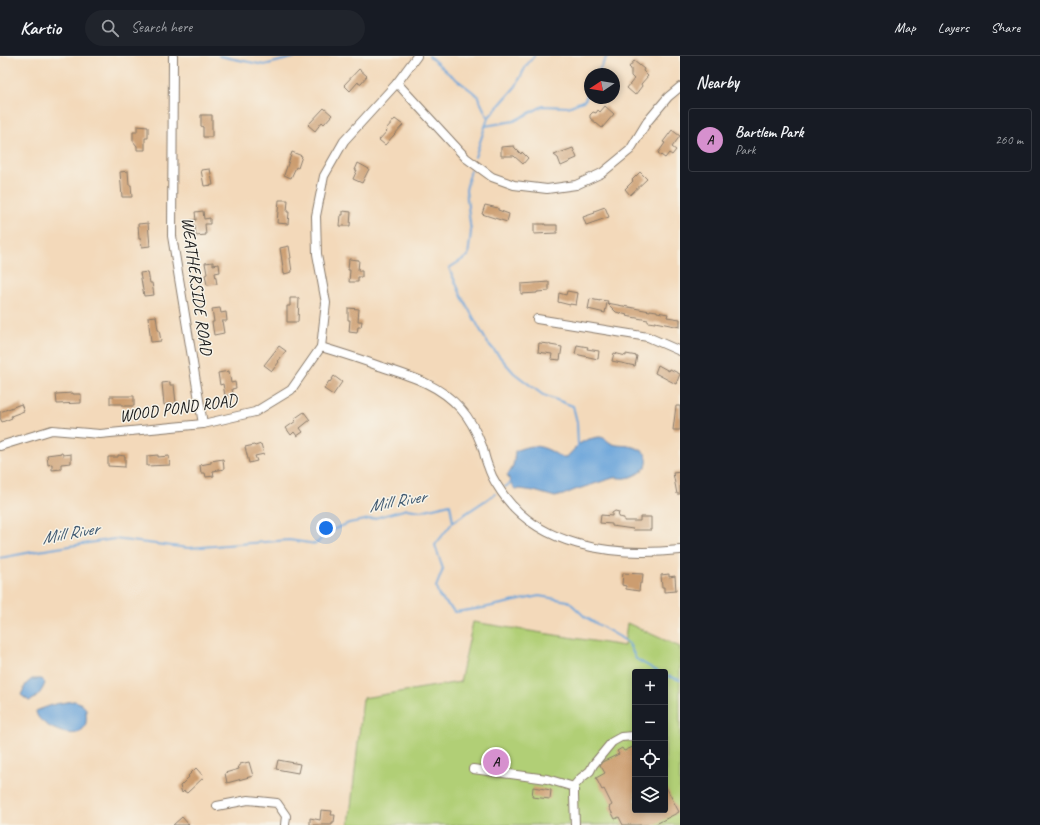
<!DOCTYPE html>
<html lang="en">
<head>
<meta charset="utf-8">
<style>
  :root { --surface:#171b24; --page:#20242c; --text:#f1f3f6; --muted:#9ea1a6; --line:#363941; --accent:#d690ce }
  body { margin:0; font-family:Caveat,sans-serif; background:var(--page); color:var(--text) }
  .controls { position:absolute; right:12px; bottom:12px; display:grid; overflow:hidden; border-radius:4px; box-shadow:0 2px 6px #0003 }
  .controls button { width:36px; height:36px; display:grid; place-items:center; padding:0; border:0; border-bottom:1px solid var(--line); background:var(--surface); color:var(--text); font:20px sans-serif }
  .compass { position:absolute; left:584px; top:12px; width:36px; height:36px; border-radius:50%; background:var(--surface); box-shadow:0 2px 6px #0003; rotate:258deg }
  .you { position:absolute; left:326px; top:472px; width:14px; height:14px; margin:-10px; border:3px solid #fff; border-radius:50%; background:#1a73e8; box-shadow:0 0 0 6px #1a73e833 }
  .badge { display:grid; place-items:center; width:26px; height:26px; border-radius:50%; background:var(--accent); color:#111; font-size:13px; font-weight:700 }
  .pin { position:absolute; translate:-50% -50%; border:2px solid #fff; box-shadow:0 1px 4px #0006 }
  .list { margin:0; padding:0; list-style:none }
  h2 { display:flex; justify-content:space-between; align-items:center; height:52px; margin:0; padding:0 16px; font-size:17px }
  h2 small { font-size:13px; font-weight:400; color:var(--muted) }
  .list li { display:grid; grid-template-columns:26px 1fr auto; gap:12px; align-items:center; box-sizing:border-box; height:64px; margin:0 8px 8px; padding:0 8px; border:1px solid var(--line); border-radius:4px }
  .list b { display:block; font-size:15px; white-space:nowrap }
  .list p { margin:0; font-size:13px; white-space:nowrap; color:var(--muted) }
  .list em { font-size:13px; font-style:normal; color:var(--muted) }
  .icon { flex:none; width:22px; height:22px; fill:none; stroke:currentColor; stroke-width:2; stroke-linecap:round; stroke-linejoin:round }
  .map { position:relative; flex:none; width:680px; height:769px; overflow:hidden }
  header { display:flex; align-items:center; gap:24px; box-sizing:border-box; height:56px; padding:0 20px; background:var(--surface); border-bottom:1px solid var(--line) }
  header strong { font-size:19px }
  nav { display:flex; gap:22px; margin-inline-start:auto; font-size:14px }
  .search { width:280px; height:36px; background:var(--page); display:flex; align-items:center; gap:10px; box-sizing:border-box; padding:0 14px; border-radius:22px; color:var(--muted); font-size:15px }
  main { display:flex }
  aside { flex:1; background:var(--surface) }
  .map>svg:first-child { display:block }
  .green { fill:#b1cf76; stroke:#667649; fill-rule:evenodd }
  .water { fill:#6aa4da; stroke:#43607b }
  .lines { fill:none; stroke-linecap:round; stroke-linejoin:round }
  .stream { stroke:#6aa4da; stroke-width:2 }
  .building { fill:#cc9d6f }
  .minor-casing { stroke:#887a6b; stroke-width:10 }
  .minor { stroke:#fff; stroke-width:8 }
  .labels { text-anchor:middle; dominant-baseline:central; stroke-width:3; stroke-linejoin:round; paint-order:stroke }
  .street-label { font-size:17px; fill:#1c1c1c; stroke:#f7f3e8 }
  .water-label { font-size:18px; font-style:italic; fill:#3f5971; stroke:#f7f3e8 }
</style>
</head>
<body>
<header>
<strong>Kartio</strong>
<div class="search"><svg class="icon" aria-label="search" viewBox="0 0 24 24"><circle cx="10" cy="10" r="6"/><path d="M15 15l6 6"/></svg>Search here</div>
<nav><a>Map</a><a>Layers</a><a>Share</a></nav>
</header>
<main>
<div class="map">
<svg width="680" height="769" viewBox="0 0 680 769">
  <rect width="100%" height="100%" fill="#f7f3e8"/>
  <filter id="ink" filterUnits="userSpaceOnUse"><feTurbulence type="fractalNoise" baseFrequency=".025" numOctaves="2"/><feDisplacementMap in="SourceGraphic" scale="8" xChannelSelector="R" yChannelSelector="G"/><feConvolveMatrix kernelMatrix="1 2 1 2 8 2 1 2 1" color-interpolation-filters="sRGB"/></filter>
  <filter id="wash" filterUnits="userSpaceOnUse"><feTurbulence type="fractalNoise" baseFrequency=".012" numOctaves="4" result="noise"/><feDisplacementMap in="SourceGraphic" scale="16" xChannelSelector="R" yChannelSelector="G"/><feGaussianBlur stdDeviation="0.9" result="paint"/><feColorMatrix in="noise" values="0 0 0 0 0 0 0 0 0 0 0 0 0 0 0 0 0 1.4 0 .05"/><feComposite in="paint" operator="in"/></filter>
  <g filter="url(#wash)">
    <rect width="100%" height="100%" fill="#f3d9ba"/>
    <path class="green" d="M473,566L624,590L627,567L680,591V769H349L363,642L460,626ZM635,616H665V754H635Z"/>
    <g class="water">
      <path d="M599,381C606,381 607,386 613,388C618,390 624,389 629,390C641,392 651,398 646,411C641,416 634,421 626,422C622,423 618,421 613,422L575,434L563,439L555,441L534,435L520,433L516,434L513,431L507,419C514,413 514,404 515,395C529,389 537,388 551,395C555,397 560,402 565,401C571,399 574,392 579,388C585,384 591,382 599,381Z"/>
      <path d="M32,623H41L45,627C43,634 36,644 29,645L21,639L26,628Z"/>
      <path d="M73,645C79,645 83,649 86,653C86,660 88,669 82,674C72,684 45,671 38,661C37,659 36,657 36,655L38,654L55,648Z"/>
    </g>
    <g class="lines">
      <g class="stream">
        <path d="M219,0L264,9L300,0"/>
        <path d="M429,0L448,17L477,39L488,62"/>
        <path d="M597,18L607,0"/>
        <path d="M485,70L514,65L543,50L568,51L585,44L590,33"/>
        <path d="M475,101L488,62L516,30L526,10L534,0"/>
        <path d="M471,113L466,134L471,176L468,200L449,212L462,241L487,286L514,317L543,339L573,350L577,366L578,389"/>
        <path d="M505,431L511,427"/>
        <path d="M453,466L495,438"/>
        <path d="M0,502L32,496L114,483L189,492L289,484L316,488L328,476L349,467L375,462L407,453L421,455L450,448L453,466L435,489L443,513L436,531L439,540L455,556L483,552L539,540L568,545L585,561L620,581L629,588L636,603L659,616"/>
        <path d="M665,619L680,624"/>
      </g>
    </g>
    <g id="blocks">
      <g class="building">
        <path d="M634,5L644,13L643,15L648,20L641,28L642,30L635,39L627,32L634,23L631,20V13L629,11Z"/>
        <path d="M359,13L367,20L361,27L359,28L358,26L350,35L344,29Z"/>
        <path d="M605,50L614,58L602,72L590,62V59L593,56L596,57L598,54L600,56Z"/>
        <path d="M324,52L332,59L324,68L322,66L315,75L308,69Z"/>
        <path d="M201,59H212V81H203V71L201,70Z"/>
        <path d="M395,63L403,69L385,89L379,84L387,75L386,73Z"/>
        <path d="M137,70L148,71V82H145V94H137V90L133,85V76H137Z"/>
        <path d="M672,74L680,80L672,91L676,94L672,99L669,97L665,102L658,97L665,87L663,86Z"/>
        <path d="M514,90L515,92L521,98L522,96L528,102L523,108L514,100H501V91Z"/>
        <path d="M573,92L577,102L570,105V106L561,110L558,102L554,99Z"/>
        <path d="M292,96L302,100L298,112L296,111L291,122L284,119Z"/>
        <path d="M358,107L369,113L362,127L353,123L357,114H355Z"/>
        <path d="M210,113L213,129L204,130L201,114Z"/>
        <path d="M128,115L129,129H131L132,141H122L120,116Z"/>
        <path d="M640,116L647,123L630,139L625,133L633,125L632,124Z"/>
        <path d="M279,144H288L287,156H289L288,168L277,167Z"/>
        <path d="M485,149L498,152V154L509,158L507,166L482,158Z"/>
        <path d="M605,151L609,161L586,169L583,161L595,157L594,155Z"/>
        <path d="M203,155L204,163L210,162V168H205L206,179L196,180L195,169L192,170L191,164H196L195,156Z"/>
        <path d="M343,155L351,156L350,170H340L341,159H343Z"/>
        <path d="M148,167L150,190L142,191L141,183H139L138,168Z"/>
        <path d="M534,168H545V169H557V177L534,178Z"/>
        <path d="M289,190L291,202H290L292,216L284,218L280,192Z"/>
        <path d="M349,203L359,204L358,215H362V221H358V226H349L350,214H348Z"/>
        <path d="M213,206V209L219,208L220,216L215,217L217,228L207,229L205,219L207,218L205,207Z"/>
        <path d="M148,216L150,227H152L154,239L144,240L140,217Z"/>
        <path d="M549,226V235L537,236V237L521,238V228Z"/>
        <path d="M567,235L578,237L576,249L570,248V249L558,246L559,237L566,239Z"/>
        <path d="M290,242H299L298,266H287V250H290Z"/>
        <path d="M590,243L600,245V244L608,245L607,247L650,255V254L657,255V256L668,258L667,261L680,263V271L655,266V267L648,266V264L626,260L627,259L616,256L607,247L605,257L588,253Z"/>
        <path d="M220,252L221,257L226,256L227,265H222L224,277L214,279L212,266H214L212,253Z"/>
        <path d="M348,252L359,253L358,265H362L361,271H358L357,277L349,276L350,264H348Z"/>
        <path d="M156,260L158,274H159L161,285L151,286L148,261Z"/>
        <path d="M539,287L550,288V289L562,291L560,304L551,303L552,298L538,296Z"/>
        <path d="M577,289L588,291L587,293L599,295L598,303L575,298Z"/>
        <path d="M279,290L286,295L278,305L279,306L272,315L264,309Z"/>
        <path d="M614,297L626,300V298L637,300L635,310L612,305Z"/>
        <path d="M658,309L669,315L670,313L680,318L676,328L655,317Z"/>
        <path d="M229,315L231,327L235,326L236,332L232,333L233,338L225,340L223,328L220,329L218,317Z"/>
        <path d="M334,320L342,326L333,339L324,333L329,325L330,326Z"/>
        <path d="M170,326V329H174L176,347L164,349L162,327Z"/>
        <path d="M73,337V338H81V347L57,348L56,338Z"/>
        <path d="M110,340H134V350H122V348H110Z"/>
        <path d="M21,348L24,355L11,360L12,362L2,366L0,362V356Z"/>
        <path d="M676,350H680V374H673Z"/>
        <path d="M304,356L310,364L300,372L303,376L297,380L294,376L291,379L286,372L296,365L294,363Z"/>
        <path d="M261,388L264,398L255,400L257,405L249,407L245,391L254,389L255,390Z"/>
        <path d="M62,397L63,399L71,398V407L61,408V413L52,414V408L48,409L47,399Z"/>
        <path d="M118,399L125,400V411L108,410V401H118Z"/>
        <path d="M158,399V401L169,400L170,409L147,410V400Z"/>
        <path d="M223,403L224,413L213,415L214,420L206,421L205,417H201L200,409L211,407V405Z"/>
        <path d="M680,416V438H677L673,417Z"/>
        <path d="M615,455L619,456L618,461L624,462V465H640V461H651V474H633V473L612,470V468L600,467L601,459L612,460V457Z"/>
        <path d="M623,517L643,518L642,527H640L639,535L626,533V530L622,529Z"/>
        <path d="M669,518V521L675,520L676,535L664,536V531H662L661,519Z"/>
        <path d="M635,690V754H665V729L679,756L654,769H623L619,761L615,763L609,751L612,749L604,733L602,734L596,722L605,717L600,709L602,706L619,698L617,695L622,692L624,695Z"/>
        <path d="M278,704L300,708L298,717L276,713Z"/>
        <path d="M249,706L253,720L227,727L225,717L239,713L238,710H240V708Z"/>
        <path d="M196,712L204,721L187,737L184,735L182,737L180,730L189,721L188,720Z"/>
        <path d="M533,731L551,734L550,743L532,741Z"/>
        <path d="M321,754L332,755L331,759H335L334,766H332V769H310V762L320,764Z"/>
        <path d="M182,761L189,769H173Z"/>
      </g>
    </g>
  </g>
  <g filter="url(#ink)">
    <use href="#blocks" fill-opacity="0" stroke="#887a6b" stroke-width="1"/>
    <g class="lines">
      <g class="minor-casing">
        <g id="minor">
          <path d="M173,0L172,180L203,368"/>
          <path d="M397,27L466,102L492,121L514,129L547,133L576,129L602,117L630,94L647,66L668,41L680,31"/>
          <path d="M537,263L648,281L680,295"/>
          <path d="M321,291C341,297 360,303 379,310C410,320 439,328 461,353C470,363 477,377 482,390C484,396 485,403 488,410C490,416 493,423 497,429C534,492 614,501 680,494"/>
          <path d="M0,390L52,374L100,378L203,368L255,356L291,334L321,291L326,247L317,198L316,160L324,120L344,85L397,27L417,0"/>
          <path d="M473,713L547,723L574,731"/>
          <path d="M217,750L248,744L277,747L286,760L285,769"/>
          <path d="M575,769L574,740V730L581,722L590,715L593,709L612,686L621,681L634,680"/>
        </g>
      </g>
      <use href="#minor" class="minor"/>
    </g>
  </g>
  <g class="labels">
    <g class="street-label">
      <text transform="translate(197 230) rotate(82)">WEATHERSIDE ROAD</text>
      <text transform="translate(178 352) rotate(-8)">WOOD POND ROAD</text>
    </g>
    <g class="water-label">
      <text transform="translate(397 445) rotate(-10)">Mill River</text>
      <text transform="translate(70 477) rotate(-10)">Mill River</text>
    </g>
  </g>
</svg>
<div class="controls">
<button>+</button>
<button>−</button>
<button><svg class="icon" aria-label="locate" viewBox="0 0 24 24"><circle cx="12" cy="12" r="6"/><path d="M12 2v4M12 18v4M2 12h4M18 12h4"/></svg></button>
<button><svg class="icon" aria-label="layers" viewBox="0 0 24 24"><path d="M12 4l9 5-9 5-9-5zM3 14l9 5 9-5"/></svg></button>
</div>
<svg class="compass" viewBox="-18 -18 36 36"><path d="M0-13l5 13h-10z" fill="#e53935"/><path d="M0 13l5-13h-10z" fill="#9ea1a6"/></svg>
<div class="you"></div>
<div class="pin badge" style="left:496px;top:706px">A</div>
</div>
<aside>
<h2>Nearby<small></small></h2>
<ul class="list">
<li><span class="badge">A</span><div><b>Bartlem Park</b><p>Park</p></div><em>260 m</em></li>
</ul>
</aside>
</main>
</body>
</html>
